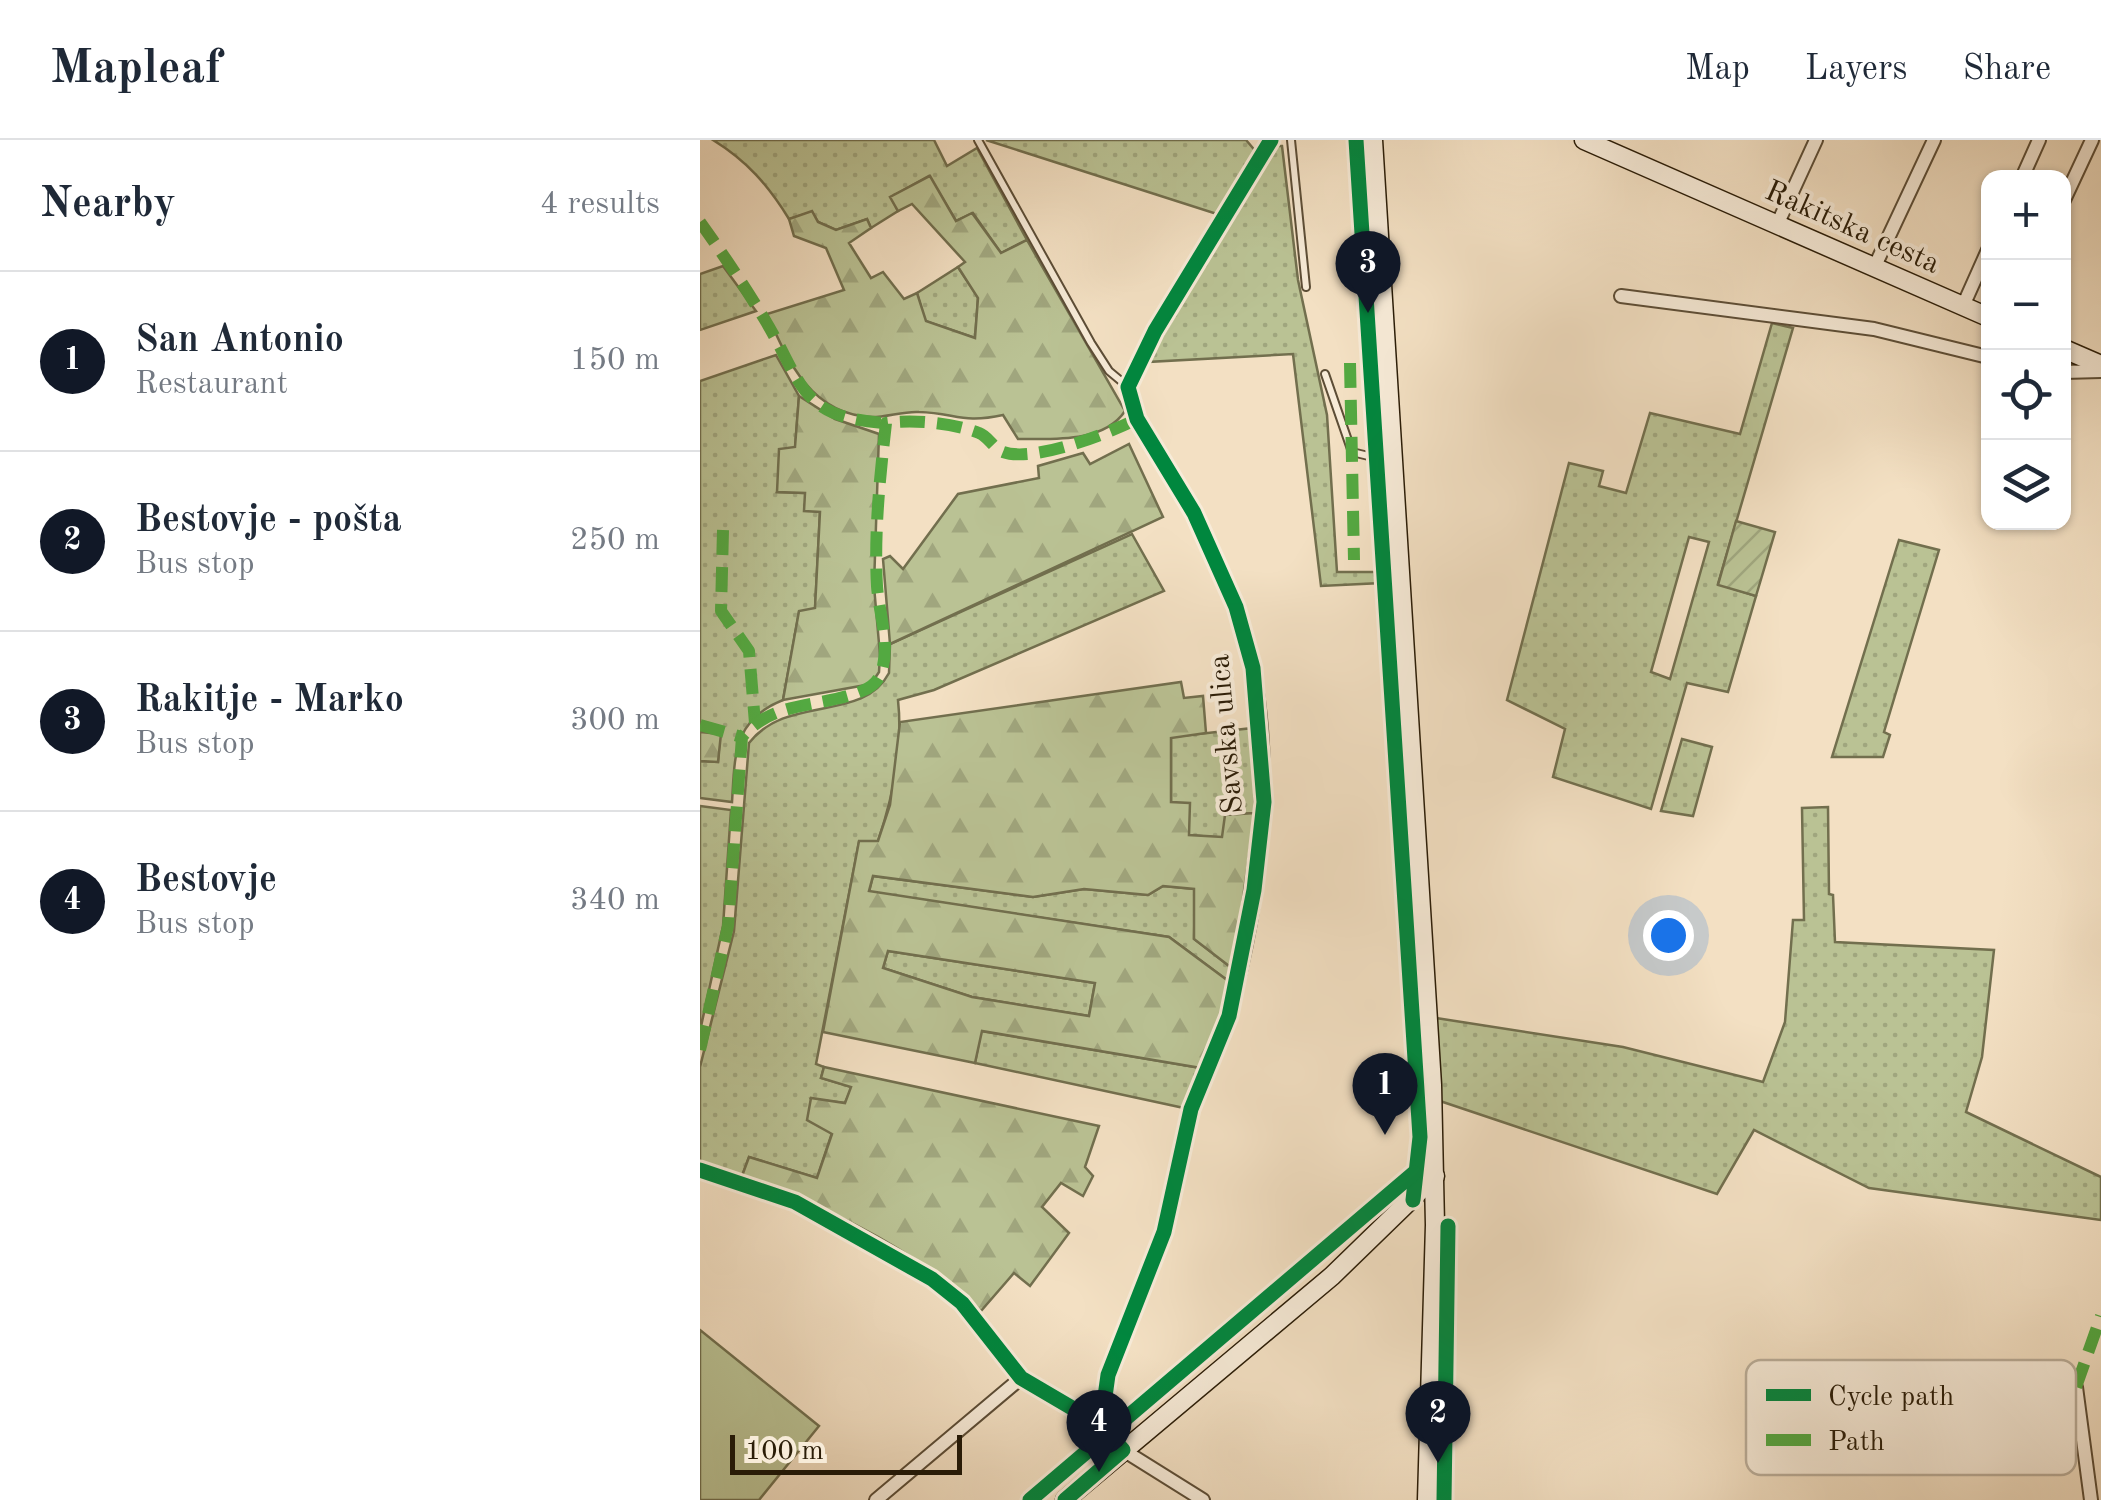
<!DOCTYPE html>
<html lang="en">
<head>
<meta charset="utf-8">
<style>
  :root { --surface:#fff; --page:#f2f2f3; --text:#1f2937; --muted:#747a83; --line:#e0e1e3; --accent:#111827 }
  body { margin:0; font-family:"Old Standard TT",serif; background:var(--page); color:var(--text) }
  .controls { position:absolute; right:30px; top:30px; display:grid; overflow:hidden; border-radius:20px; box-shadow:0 2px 8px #0004 }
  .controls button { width:90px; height:90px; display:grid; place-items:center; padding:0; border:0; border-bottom:2px solid var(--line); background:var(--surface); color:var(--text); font:50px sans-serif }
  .scale { position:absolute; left:30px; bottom:25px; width:232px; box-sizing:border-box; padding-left:10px; border:5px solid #2a1c07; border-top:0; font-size:28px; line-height:35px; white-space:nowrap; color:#2a1c07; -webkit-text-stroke:8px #f7ebd8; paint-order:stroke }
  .you { position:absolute; left:968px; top:795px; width:35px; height:35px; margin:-25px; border:8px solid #fff; border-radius:50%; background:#1a73e8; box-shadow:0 0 0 15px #1a73e833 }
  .badge { display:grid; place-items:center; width:65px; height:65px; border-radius:50%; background:var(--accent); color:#fff; font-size:32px; font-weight:700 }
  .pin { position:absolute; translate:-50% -82px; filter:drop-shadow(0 2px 5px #0008) }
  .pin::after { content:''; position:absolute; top:52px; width:35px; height:30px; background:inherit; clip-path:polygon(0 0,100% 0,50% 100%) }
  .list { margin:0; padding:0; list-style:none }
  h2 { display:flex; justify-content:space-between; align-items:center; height:130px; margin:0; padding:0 40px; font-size:42px }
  h2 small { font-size:32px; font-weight:400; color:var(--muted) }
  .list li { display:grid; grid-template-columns:65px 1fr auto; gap:30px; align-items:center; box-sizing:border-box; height:180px; padding:0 40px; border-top:2px solid var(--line) }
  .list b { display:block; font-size:38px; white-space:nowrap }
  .list p { margin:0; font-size:32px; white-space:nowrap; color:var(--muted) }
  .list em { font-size:32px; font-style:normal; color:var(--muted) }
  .icon { flex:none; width:55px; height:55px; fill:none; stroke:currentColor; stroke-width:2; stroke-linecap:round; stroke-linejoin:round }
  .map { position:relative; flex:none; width:1401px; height:1360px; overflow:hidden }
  header { display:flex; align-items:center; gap:60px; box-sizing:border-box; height:140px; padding:0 50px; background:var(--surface); border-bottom:2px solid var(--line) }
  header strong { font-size:48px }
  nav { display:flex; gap:55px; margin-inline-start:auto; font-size:35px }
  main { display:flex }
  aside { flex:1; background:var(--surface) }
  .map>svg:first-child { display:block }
  .grass { fill:url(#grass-dots); stroke:#726f4e; stroke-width:2.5; fill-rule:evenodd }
  .forest { fill:url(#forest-firs); stroke:#726f4e; stroke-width:2.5; fill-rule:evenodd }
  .garden { fill:url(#garden-furrows); stroke:#726f4e; stroke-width:2.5 }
  .pitch { fill:#bac294; stroke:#726f4e; stroke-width:2.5 }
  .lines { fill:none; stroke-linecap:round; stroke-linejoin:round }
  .service-casing { stroke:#5c4d36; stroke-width:10 }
  .pedestrian-casing { stroke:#5c4d36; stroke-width:14 }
  .minor-casing { stroke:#5c4d36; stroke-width:16 }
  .secondary-casing { stroke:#2a1c07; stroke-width:21 }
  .service { stroke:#f7ebd8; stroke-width:6 }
  .pedestrian { stroke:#f7ebd8; stroke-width:10 }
  .minor { stroke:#f7ebd8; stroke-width:12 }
  .secondary { stroke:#f7ebd8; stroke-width:18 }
  .quiet { stroke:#53a941; stroke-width:12; stroke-dasharray:25 12; stroke-linecap:butt }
  .cycleway-casing { stroke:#f7ebd8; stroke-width:21 }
  .cycleway { stroke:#00873e; stroke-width:15 }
  .labels { text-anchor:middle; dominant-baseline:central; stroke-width:8; stroke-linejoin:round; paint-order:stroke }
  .street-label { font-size:30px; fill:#2a1c07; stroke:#f7ebd8 }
  .key { fill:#f7ebd8; stroke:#baad99; stroke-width:2.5 }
  .key-label { font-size:28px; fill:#2a1c07 }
</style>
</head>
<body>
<header>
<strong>Mapleaf</strong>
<nav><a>Map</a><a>Layers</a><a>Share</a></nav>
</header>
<main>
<aside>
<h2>Nearby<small>4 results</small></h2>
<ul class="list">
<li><span class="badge">1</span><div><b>San Antonio</b><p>Restaurant</p></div><em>150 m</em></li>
<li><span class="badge">2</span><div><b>Bestovje - pošta</b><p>Bus stop</p></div><em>250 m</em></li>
<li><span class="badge">3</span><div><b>Rakitje - Marko</b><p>Bus stop</p></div><em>300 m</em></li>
<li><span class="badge">4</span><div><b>Bestovje</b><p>Bus stop</p></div><em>340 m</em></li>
</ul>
</aside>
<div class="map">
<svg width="1401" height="1360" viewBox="0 0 1401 1360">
  <defs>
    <pattern id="grass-dots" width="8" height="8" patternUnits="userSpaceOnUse" patternTransform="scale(2.5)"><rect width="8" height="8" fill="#bac294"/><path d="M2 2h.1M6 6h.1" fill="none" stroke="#a0a67e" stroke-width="1.8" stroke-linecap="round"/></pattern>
    <pattern id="forest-firs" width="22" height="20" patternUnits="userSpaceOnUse" patternTransform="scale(2.5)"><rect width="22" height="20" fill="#bac294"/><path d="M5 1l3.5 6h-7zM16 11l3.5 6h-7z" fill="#a0a67e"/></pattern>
    <pattern id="garden-furrows" width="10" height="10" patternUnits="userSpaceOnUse" patternTransform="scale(2.5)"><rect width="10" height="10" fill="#bac294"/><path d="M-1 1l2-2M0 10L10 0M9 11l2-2" fill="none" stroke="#a0a67e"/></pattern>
  </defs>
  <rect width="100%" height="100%" fill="#f3e0c3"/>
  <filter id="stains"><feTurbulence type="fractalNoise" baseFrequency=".002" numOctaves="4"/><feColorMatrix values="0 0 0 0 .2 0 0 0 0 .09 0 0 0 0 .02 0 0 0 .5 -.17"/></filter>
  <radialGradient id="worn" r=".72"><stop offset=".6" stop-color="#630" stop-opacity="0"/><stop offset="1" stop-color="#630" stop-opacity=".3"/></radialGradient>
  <g class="grass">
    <path d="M13,0H234L247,26L277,8L327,100L301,113L273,73L256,81L229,36L191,57L198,71L171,88L167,79L136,90L118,82L112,72L89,79C68,45 47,21 13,0Z"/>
    <path d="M286,0H546L558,14L520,75Z"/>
    <path d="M574,6H582L598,140L627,275L637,432H680L681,443L621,446L593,214L446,222Z"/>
    <path d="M23,126L56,171L0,190V134Z"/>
    <path d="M258,127L278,157L275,198L225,181L217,153Z"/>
    <path d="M1072,183L1093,188L1018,444L1056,456L1028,552L987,543L951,669L853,637L865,589L807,560L869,323L903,331L899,346L926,353L950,273L1040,294ZM989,397L1009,402L970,539L951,532Z"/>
    <path d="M76,215L99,256L95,308L77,352L105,353L120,371L115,469L99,472L83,560C33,580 35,614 32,662L0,658V621L18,622L20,595L0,592V241Z"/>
    <path d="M432,394L464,451L234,550L198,560C203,607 193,657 178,701L159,702L116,924L124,927L121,938L152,947L145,963L111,959L132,993L117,1038L49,1017L42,1036L0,1023V927L34,791L49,603C87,554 163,583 189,533L190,504Z"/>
    <path d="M1199,400L1239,410L1184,592L1190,595L1183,617H1132Z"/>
    <path d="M553,588L555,673L526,675L523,698L489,695L471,663V597Z"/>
    <path d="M982,599L1012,607L993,676L961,671Z"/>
    <path d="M0,666L31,670L23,786L0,891Z"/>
    <path d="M1128,667L1129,754L1133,755L1135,802L1294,810L1282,917L1266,972L1401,1037V1080L1169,1048L1054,990L1017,1054L740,961L736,878L923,907L1063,942L1085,882L1093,780H1104L1102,668Z"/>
    <path d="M173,736L333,757L384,749L448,755L463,746L495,749L494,799L533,829L531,843L469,797L169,752Z"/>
    <path d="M188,811L395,843L389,876L272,857L183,828Z"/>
    <path d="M281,891L501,928L484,968L275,923Z"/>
  </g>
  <g class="forest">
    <path d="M230,36L256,81L272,73L301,113L327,100L425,271C404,303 353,299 318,299L303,275C262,284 256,273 219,272C203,271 188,277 172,277C112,275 88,222 67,174L144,150L126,108L94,96L89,79L112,71L118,82L136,90L167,79L171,88L149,103L171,138L183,132L204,159L217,153L226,181L275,198L278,158L258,127L265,122L212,64L198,71L190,57Z"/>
    <path d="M99,256L135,279L179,294L174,446L180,515L179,532L171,544L83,560L99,471L115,468L120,372L104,371L105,353L77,352L79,309L95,307Z"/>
    <path d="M429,304L463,377L190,504L183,419L190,416L203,429L258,354L339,338L338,326L383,313L390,324Z"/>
    <path d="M481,542L484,558L503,556L506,593L471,598V662L490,663L489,695L522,697L525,675L555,673L533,829L494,799V749L463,746L448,755L384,749L333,757L173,736L169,751L469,797L531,843L523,875L501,928L282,891L275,923L123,892L159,701H178L190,665L200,582ZM188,811L395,843L389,876L272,857L183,828Z"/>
    <path d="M0,592L21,594L18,622L0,621Z"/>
    <path d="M124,927L399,986L385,1027L393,1036L383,1056L361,1043L342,1067L369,1093L330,1146L314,1133L281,1171C216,1110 125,1066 42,1036L49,1017L117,1038L132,994L107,980L111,958L145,963L151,947L121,938Z"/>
  </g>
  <path class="garden" d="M1036,381L1075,392L1056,456L1018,445Z"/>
  <path class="pitch" d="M0,1190L119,1286L59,1360H0Z"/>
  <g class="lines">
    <g class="service-casing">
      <g id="service">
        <path d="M278,0L391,203L409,231L427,246"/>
        <path d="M591,0L606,147"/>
        <path d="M625,234L652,312L689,321"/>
      </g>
    </g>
    <g class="pedestrian-casing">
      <path id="pedestrian" d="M437,279C481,349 526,422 548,503C578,618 562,764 529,877C521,902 509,923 499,947C487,974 483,1005 477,1035"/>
    </g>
    <g class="minor-casing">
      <g id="minor">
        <path d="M1322,38L1339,0"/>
        <path d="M1364,60L1392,0"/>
        <path d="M1077,85L1116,0"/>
        <path d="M1174,128L1234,0"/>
        <path d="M921,156L1174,189L1288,217"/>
        <path d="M1263,166L1288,110"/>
        <path d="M1364,232L1401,231"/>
        <path d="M437,279L428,247L441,219L571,0"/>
        <path d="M0,1030L95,1062L232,1139L262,1163L321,1238L401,1285L423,1310L503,1360"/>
        <path d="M1376,1247L1391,1360"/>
        <path d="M401,1285L408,1235L464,1092L477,1035"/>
        <path d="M176,1360L321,1238"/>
      </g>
    </g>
    <g class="secondary-casing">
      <g id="secondary">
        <path d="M673,0L732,945L735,1085L727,1360"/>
        <path d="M884,0L1288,177"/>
        <path d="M1364,209L1401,225"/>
        <path d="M365,1360L632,1136L735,1036"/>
      </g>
    </g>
    <use href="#service" class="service"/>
    <use href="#pedestrian" class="pedestrian"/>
    <use href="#minor" class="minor"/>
    <use href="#secondary" class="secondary"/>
    <g class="quiet">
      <path d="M0,82C23,114 45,147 65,180C103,243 99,278 186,283"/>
      <path d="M650,223L654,420"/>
      <path d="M23,390L21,471L49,511L55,583"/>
      <path d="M0,585L42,597"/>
      <path d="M0,910L28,786L42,597C73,560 120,568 162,551C172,547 179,541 182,530C190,503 179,473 177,446C174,392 180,336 186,283C214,279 253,283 279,293C288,296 293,308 303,312C334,323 409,293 437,279L440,284"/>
      <path d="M1376,1247L1401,1176"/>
    </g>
    <g class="cycleway-casing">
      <g id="cycleway">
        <path d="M656,0L720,997L713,1060"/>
        <path d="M0,1030L95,1062L232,1139L262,1163L321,1238L401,1285L423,1310L365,1360"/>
        <path d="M401,1285L408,1235L464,1092L491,969L529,876L554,750L564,662L553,528L536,467L494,373L437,279L428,247L455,191L571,0"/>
        <path d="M330,1360L714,1033"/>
        <path d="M744,1360L748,1086"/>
      </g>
    </g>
    <use href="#cycleway" class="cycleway"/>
  </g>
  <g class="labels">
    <g class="street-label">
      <text transform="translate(1152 88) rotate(24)">Rakitska cesta</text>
      <text transform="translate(527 594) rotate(-95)">Savska ulica</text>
    </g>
  </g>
  <rect x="1046" y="1220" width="330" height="115" rx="15" class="key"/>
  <rect x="1066" y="1249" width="45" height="12" fill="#00873e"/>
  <rect x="1066" y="1294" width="45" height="12" fill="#53a941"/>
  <g class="key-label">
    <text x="1128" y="1265">Cycle path</text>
    <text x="1128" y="1310">Path</text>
  </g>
  <rect width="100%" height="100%" filter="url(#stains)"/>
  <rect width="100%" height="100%" fill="url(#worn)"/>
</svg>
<div class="controls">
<button>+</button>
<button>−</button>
<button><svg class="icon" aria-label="locate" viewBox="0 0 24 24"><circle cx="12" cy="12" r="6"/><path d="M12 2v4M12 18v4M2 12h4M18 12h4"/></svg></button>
<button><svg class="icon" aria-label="layers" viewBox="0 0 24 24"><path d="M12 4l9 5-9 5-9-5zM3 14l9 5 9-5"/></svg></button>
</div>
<div class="scale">100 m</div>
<div class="you"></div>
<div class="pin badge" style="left:685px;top:995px">1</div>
<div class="pin badge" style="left:738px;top:1323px">2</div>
<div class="pin badge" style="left:668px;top:173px">3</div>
<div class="pin badge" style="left:399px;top:1332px">4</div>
</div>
</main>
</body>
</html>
